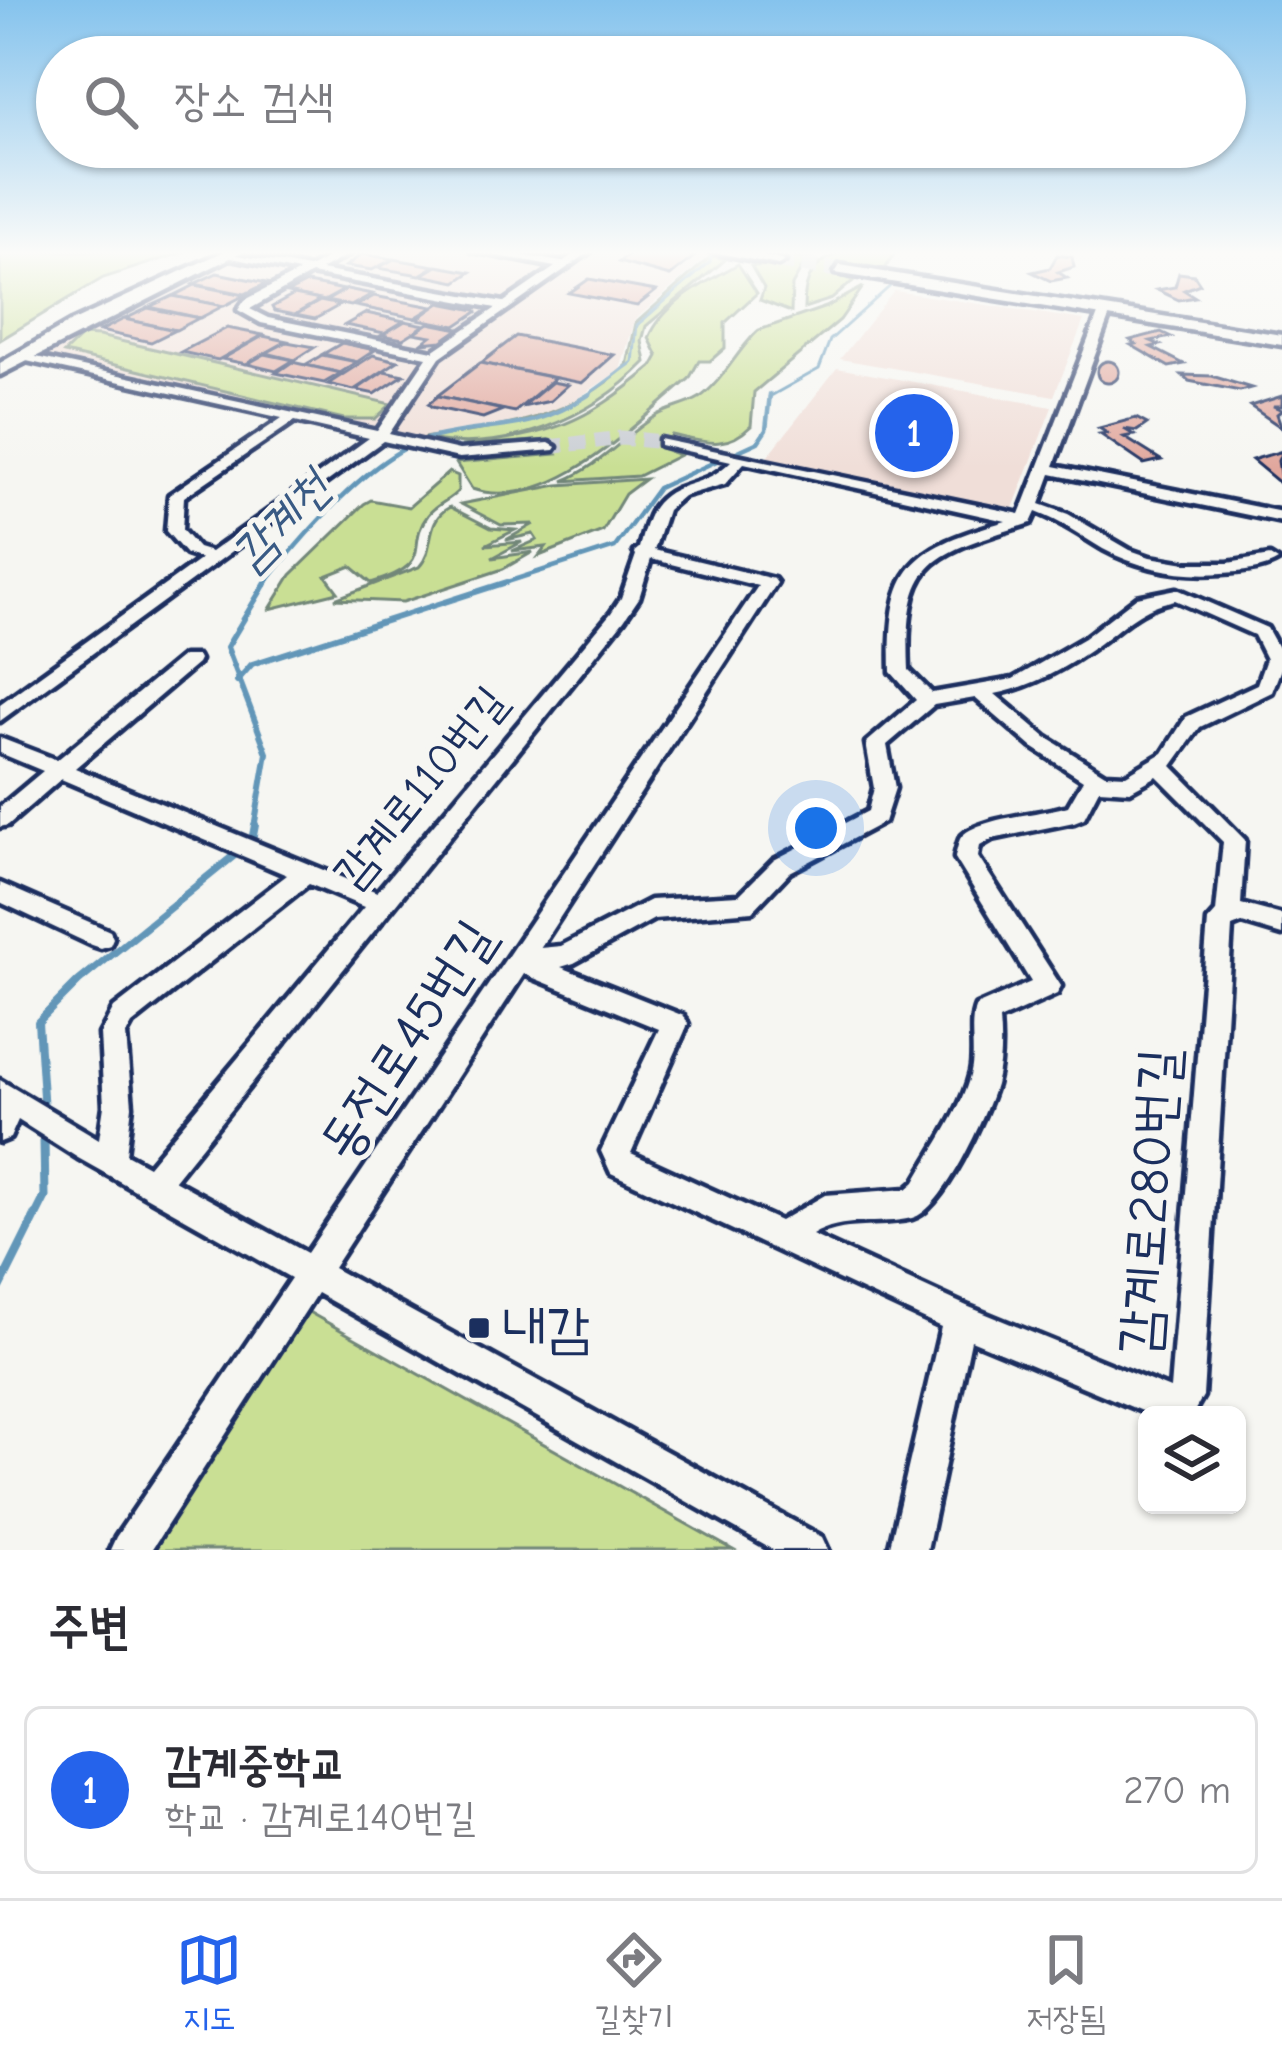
<!DOCTYPE html>
<html lang="ko">
<head>
<meta charset="utf-8">
<style>
  :root { --surface:#fff; --page:#f7f7f7; --text:#2b2b33; --muted:#7c7c81; --line:#e1e1e2; --accent:#2563eb }
  body { margin:0; font-family:"Comic Neue","Poor Story",sans-serif; background:var(--page); color:var(--text) }
  .controls { position:absolute; right:36px; bottom:36px; display:grid; overflow:hidden; border-radius:18px; box-shadow:0 3px 9px #0004 }
  .controls button { width:108px; height:108px; display:grid; place-items:center; padding:0; border:0; border-bottom:3px solid var(--line); background:var(--surface); color:var(--text); font:60px sans-serif }
  .you { position:absolute; left:816px; top:828px; width:42px; height:42px; margin:-30px; border:9px solid #fff; border-radius:50%; background:#1a73e8; box-shadow:0 0 0 18px #1a73e833 }
  .badge { display:grid; place-items:center; width:78px; height:78px; border-radius:50%; background:var(--accent); color:#fff; font-size:39px; font-weight:700 }
  .pin { position:absolute; translate:-50% -50%; border:6px solid #fff; box-shadow:0 3px 12px #0006 }
  .list { margin:0; padding:0; list-style:none }
  h2 { display:flex; justify-content:space-between; align-items:center; height:156px; margin:0; padding:0 48px; font-size:51px }
  h2 small { font-size:39px; font-weight:400; color:var(--muted) }
  .list li { display:grid; grid-template-columns:78px 1fr auto; gap:36px; align-items:center; box-sizing:border-box; height:168px; margin:0 24px 24px; padding:0 24px; border:3px solid var(--line); border-radius:18px }
  .list b { display:block; font-size:45px; white-space:nowrap }
  .list p { margin:0; font-size:39px; white-space:nowrap; color:var(--muted) }
  .list em { font-size:39px; font-style:normal; color:var(--muted) }
  .icon { flex:none; width:66px; height:66px; fill:none; stroke:currentColor; stroke-width:2; stroke-linecap:round; stroke-linejoin:round }
  .map { position:relative; flex:none; width:1282px; height:1550px; overflow:hidden }
  .search { position:absolute; background:var(--surface); box-shadow:0 3px 9px #0004; left:36px; right:36px; top:36px; height:132px; display:flex; align-items:center; gap:30px; box-sizing:border-box; padding:0 42px; border-radius:66px; color:var(--muted); font-size:45px }
  .sheet { height:348px; background:var(--surface) }
  nav { display:flex; justify-content:space-around; align-items:center; box-sizing:border-box; height:168px; border-top:3px solid var(--line); background:var(--surface); font-size:33px; color:var(--muted) }
  nav a { display:grid; justify-items:center; gap:6px }
  nav .on { color:var(--accent) }
  .map>svg:first-child { display:block }
  .built { fill:#f0ded8 }
  .green { fill:#c9df94; stroke:#728779; stroke-width:3 }
  .lines { fill:none; stroke-linecap:round; stroke-linejoin:round }
  .stream-far4 { stroke:#6296b8; stroke-width:3 }
  .stream-far3 { stroke:#6296b8; stroke-width:4.5 }
  .stream-far2 { stroke:#6296b8; stroke-width:6 }
  .stream-far1 { stroke:#6296b8; stroke-width:8 }
  .stream { stroke:#6296b8; stroke-width:9 }
  .building { fill:#e1a79d; stroke:#1b2f5e; stroke-width:3 }
  .street-tunnel { stroke:#caced4; stroke-width:15; stroke-dasharray:15 8; stroke-linecap:butt }
  .secondary-tunnel { stroke:#caced4; stroke-width:16; stroke-dasharray:16 8; stroke-linecap:butt }
  .street-casing { stroke:#1b2f5e; stroke-width:9 }
  .secondary-casing { stroke:#1b2f5e; stroke-width:9 }
  .street { fill:#f6f6f2; fill-rule:evenodd }
  .secondary { fill:#f6f6f2; fill-rule:evenodd }
  .poi-dot { fill:#1b2f5e; stroke:#f6f6f2; stroke-width:4.5 }
  .labels { text-anchor:middle; dominant-baseline:central; stroke-width:10; stroke-linejoin:round; paint-order:stroke }
  .street-label { font-size:45px; fill:#1b2f5e; stroke:#f6f6f2 }
  .water-label { font-size:48px; font-style:italic; fill:#395a84; stroke:#f6f6f2 }
  .near-street-label { font-size:54px; fill:#1b2f5e; stroke:#f6f6f2 }
  .near-poi-label { font-size:54px; fill:#1b2f5e; stroke:#f6f6f2; text-anchor:start }
</style>
</head>
<body>
<div class="map">
<svg width="1282" height="1550" viewBox="0 0 1282 1550">
  <rect width="100%" height="100%" fill="#f6f6f2"/>
  <filter id="ink" filterUnits="userSpaceOnUse"><feTurbulence type="fractalNoise" baseFrequency=".00833" numOctaves="2"/><feDisplacementMap in="SourceGraphic" scale="24" xChannelSelector="R" yChannelSelector="G"/><feConvolveMatrix kernelMatrix="1 2 1 2 8 2 1 2 1" color-interpolation-filters="sRGB"/></filter>
  <g filter="url(#ink)">
    <g class="built">
      <path d="M237,251H708L710,254L635,320L620,370L557,412L494,430L399,441L22,356Z"/>
      <path d="M894,291H895L1084,320L1054,396L840,359Z"/>
      <path d="M837,368L1052,407L1012,511L765,460Z"/>
    </g>
    <g class="green">
      <path d="M0,251H187L103,278L0,340Z"/>
      <path d="M845,251H896L885,269L845,264L836,273L853,281L832,299L804,308C804,277 814,261 845,251Z"/>
      <path d="M711,256L726,259L646,326L642,341L646,362C592,418 503,456 424,438C502,427 567,421 627,365L636,323Z"/>
      <path d="M787,256L807,259L792,285L791,312L760,300L764,288L751,266L776,265Z"/>
      <path d="M738,264L757,293L725,323V348L710,361H699L689,379C634,424 551,514 472,489L456,463L557,454L548,440L461,446C553,433 580,427 652,367L658,356L649,338C663,303 707,282 738,264Z"/>
      <path d="M863,287L840,320L754,392L751,426C726,451 704,442 672,435L661,448L680,455L638,476L563,481C600,466 623,437 656,416C669,408 686,406 699,398C723,382 739,347 759,330L826,307Z"/>
      <path d="M83,335L99,336L391,404L375,419H344L64,353Z"/>
      <path d="M449,472L458,476V491C449,501 435,505 428,515C404,546 438,563 371,583L351,566L326,576L338,592L270,609L291,575L364,504L371,500L409,507Z"/>
      <path d="M645,479L625,494L603,531L539,556L546,547L512,551L537,540L533,534L506,540L534,524L501,525L461,504L558,485Z"/>
      <path d="M450,507L491,528L515,530L485,545L522,542L492,558L533,552L503,569L403,602L335,599L419,567C437,548 423,521 450,507Z"/>
      <path d="M305,1310L733,1550H151Z"/>
    </g>
    <g class="lines">
      <g class="stream-far4">
        <path d="M585,397L633,362L637,325L710,262L712,251"/>
        <path d="M769,397L819,369L830,340L906,272"/>
      </g>
      <g class="stream-far3">
        <path d="M264,585C301,538 371,454 430,438C496,421 524,436 590,394"/>
        <path d="M498,585L615,547L658,488L758,442L766,430L770,394"/>
      </g>
      <g class="stream-far2">
        <path d="M237,681L252,664L507,582"/>
        <path d="M254,828L267,753L227,647L266,582"/>
      </g>
      <g class="stream-far1">
        <path d="M44,1111L38,1022L79,981L252,841L255,825"/>
        <path d="M44,1131V1143"/>
      </g>
      <path class="stream" d="M0,1287L45,1197L44,1140"/>
    </g>
    <g class="building">
      <path d="M634,251H664L695,256L670,276L619,262Z"/>
      <path d="M362,254L393,259L372,270L346,266Z"/>
      <path d="M1057,255L1072,257L1074,267L1058,272L1067,278L1051,281L1032,272L1050,268Z"/>
      <path d="M394,259L435,266L420,275L378,268Z"/>
      <path d="M437,266L471,272L456,282L422,275Z"/>
      <path d="M217,273L267,283L245,294L194,284Z"/>
      <path d="M1179,273L1194,275L1200,284L1184,290L1195,297L1179,300L1157,290L1175,287Z"/>
      <path d="M589,279L656,291L637,306L569,293Z"/>
      <path d="M307,283L334,288L344,290L324,301L287,293Z"/>
      <path d="M195,285L245,295L224,306L173,296Z"/>
      <path d="M347,289L372,294L351,306L326,301Z"/>
      <path d="M294,295L320,300L294,315L274,311L272,307Z"/>
      <path d="M173,296L223,306L200,318L149,307Z"/>
      <path d="M374,296L433,307L415,318L356,306Z"/>
      <path d="M320,301L340,305L315,319L295,315Z"/>
      <path d="M440,303L476,310L477,312L456,326L417,319Z"/>
      <path d="M148,308L199,318L176,330L125,319Z"/>
      <path d="M366,313L404,321L384,333L345,325Z"/>
      <path d="M124,319L175,330L151,342L100,331Z"/>
      <path d="M405,321L425,325L403,339L382,335Z"/>
      <path d="M429,323L459,329L442,341L422,343L431,336L414,333Z"/>
      <path d="M227,328L263,335L218,360L181,352Z"/>
      <path d="M1161,332L1171,337L1151,341L1160,345L1151,347L1184,364L1169,367L1131,345L1136,344L1130,340Z"/>
      <path d="M263,336L287,341L246,364L222,359Z"/>
      <path d="M516,336L614,355L582,383L481,363Z"/>
      <path d="M287,342L315,347L295,360L266,353Z"/>
      <path d="M342,343L375,350L357,362L323,354Z"/>
      <path d="M265,354L294,360L276,371L247,364Z"/>
      <path d="M322,355L357,362L340,373L305,365Z"/>
      <path d="M373,355L398,361L354,390L328,384Z"/>
      <circle cx="1108" cy="372" r="11"/>
      <path d="M292,362L341,373L324,383L276,373Z"/>
      <path d="M480,363L555,378L515,412L437,396Z"/>
      <path d="M384,371L404,375L375,394L356,390Z"/>
      <path d="M1182,375L1212,376L1251,388L1240,391L1189,381Z"/>
      <path d="M552,382L568,385L550,401L522,407Z"/>
      <path d="M438,396L503,410L483,418L432,407L428,404Z"/>
      <path d="M1282,396V406H1273L1282,410L1277,414L1282,428L1250,406Z"/>
      <path d="M1136,418L1147,424L1137,431L1124,429L1134,435L1124,437L1161,460L1144,464L1100,434L1107,433L1099,428Z"/>
      <path d="M1282,451L1278,461L1282,485L1252,460Z"/>
    </g>
    <g class="lines">
      <path class="street-tunnel" d="M549,447L621,438L665,442"/>
      <path class="secondary-tunnel" d="M778,261L840,270"/>
      <g class="street-casing">
        <g id="street">
          <path d="M341,251H354L321,270L504,302L555,267L472,251H496L562,262L579,251H591L440,357L389,434L459,450L549,443L556,447L554,450L459,458L383,441L0,721V704L201,559L186,554L166,531L169,495L282,418L22,360L16,356L18,353L377,431L427,357L261,323L238,310L245,300L299,272L222,256L227,253L309,268ZM311,274L496,308L433,351L268,318L250,309ZM295,421L369,438L211,552L198,548L182,530L184,497Z"/>
          <path d="M1105,309L1111,312L1054,466L1282,512V522L1051,474L1040,504L1068,514L1130,550L1150,557L1186,563H1228L1270,556L1278,561C1264,570 1241,572 1223,573C1182,576 1140,569 1103,549C1081,536 1061,521 1036,512L1031,523C932,555 904,556 909,670L932,693L1013,679L1084,638L1137,597L1177,589L1267,628L1282,655V666L1272,692L1200,727L1172,766L1245,840L1241,904L1282,915V935L1242,923L1232,927L1203,1396L1192,1415H1151L971,1340L927,1550H889L941,1327L611,1173L601,1151L659,1029L524,974L333,1268L822,1537L828,1550H773L317,1293L151,1550H110L116,1537L291,1278L78,1158L18,1120L10,1138L0,1142V1080L99,1139L104,1106L100,1034L114,1008L287,875L61,779L8,825L0,827V807L43,771L0,753V738L57,760L183,656H197L199,660L197,664L75,768L377,892L611,613L621,598L636,555L634,552L639,548C643,534 647,514 657,503C679,479 704,489 731,461L660,445V439L1020,514L1099,312ZM744,463L1006,521C908,549 888,567 891,672L916,700L866,743L874,788L868,811L774,860L739,895L650,900L561,946L540,948L777,583L774,579L654,550L667,510L683,496L725,484ZM651,559L758,586L307,1253L174,1180L624,620L639,598ZM1175,600L1254,635L1266,659L1257,684L1186,717L1163,753L1126,775L1105,774L1046,737L995,694C1033,687 1069,666 1100,643C1127,623 1141,607 1175,600ZM975,698L1032,747L1083,780L1068,806C1044,814 972,818 960,839C959,841 955,856 955,858L1031,982L976,1006C968,1025 976,1050 971,1072C961,1112 935,1146 915,1182L907,1189L825,1195L780,1221L631,1153L688,1024L684,1016L561,967L574,963L654,919L753,911L790,872L884,822L895,788L887,745L934,705ZM1157,776L1223,842L1216,912L1208,921L1170,1389L969,1307L812,1235C843,1216 878,1226 912,1218C943,1211 986,1115 995,1085C1001,1063 1001,1042 999,1020L1057,994L1061,986L978,857L980,846L992,839L1074,822L1084,818L1099,789L1130,791ZM309,884L364,907L148,1166L126,1154L132,1106L126,1035L132,1024Z"/>
          <path d="M0,883L110,931L113,938L110,945L101,948L92,945L0,902Z"/>
        </g>
      </g>
      <g class="secondary-casing">
        <g id="secondary">
          <path d="M225,251H244L0,375V363L71,322Z"/>
          <path d="M709,251H744L785,261L778,265Z"/>
          <path d="M840,265L1282,335V345L835,273Z"/>
        </g>
      </g>
      <use href="#street" class="street"/>
      <use href="#secondary" class="secondary"/>
    </g>
  </g>
  <linearGradient id="sky" x2="0" y2="1"><stop stop-color="#85c3ed"/><stop offset="0.54" stop-color="#fbfbf9"/><stop offset="1" stop-color="#fbfbf9" stop-opacity="0"/></linearGradient>
  <rect width="1282" height="468" fill="url(#sky)"/>
  <rect class="poi-dot" x="467" y="1316" width="24" height="24" rx="6"/>
  <g class="labels">
    <g class="street-label">
      <text transform="translate(420 787) rotate(-51)">감계로110번길</text>
    </g>
    <g class="water-label">
      <text transform="translate(281 521) rotate(-46)">감계천</text>
    </g>
    <g class="near-street-label">
      <text transform="translate(407 1040) rotate(-57)">동전로45번길</text>
      <text transform="translate(1149 1201) rotate(-86)">감계로280번길</text>
    </g>
    <g class="near-poi-label">
      <text x="503" y="1328">내감</text>
    </g>
  </g>
</svg>
<div class="controls">
<button><svg class="icon" aria-label="layers" viewBox="0 0 24 24"><path d="M12 4l9 5-9 5-9-5zM3 14l9 5 9-5"/></svg></button>
</div>
<div class="you"></div>
<div class="pin badge" style="left:914px;top:433px">1</div>
<div class="search"><svg class="icon" aria-label="search" viewBox="0 0 24 24"><circle cx="10" cy="10" r="6"/><path d="M15 15l6 6"/></svg>장소 검색</div>
</div>
<section class="sheet">
<h2>주변<small></small></h2>
<ul class="list">
<li><span class="badge">1</span><div><b>감계중학교</b><p>학교 · 감계로140번길</p></div><em>270 m</em></li>
</ul>
</section>
<nav>
<a class="on"><svg class="icon" aria-label="map" viewBox="0 0 24 24"><path d="M3 6l6-2 6 2 6-2v14l-6 2-6-2-6 2zM9 4v14M15 6v14"/></svg>지도</a>
<a><svg class="icon" aria-label="directions" viewBox="0 0 24 24"><path d="M12 3l9 9-9 9-9-9zM9 14v-3h6M13 9l2 2-2 2"/></svg>길찾기</a>
<a><svg class="icon" aria-label="saved" viewBox="0 0 24 24"><path d="M7 4h10v16l-5-4-5 4z"/></svg>저장됨</a>
</nav>
</body>
</html>
